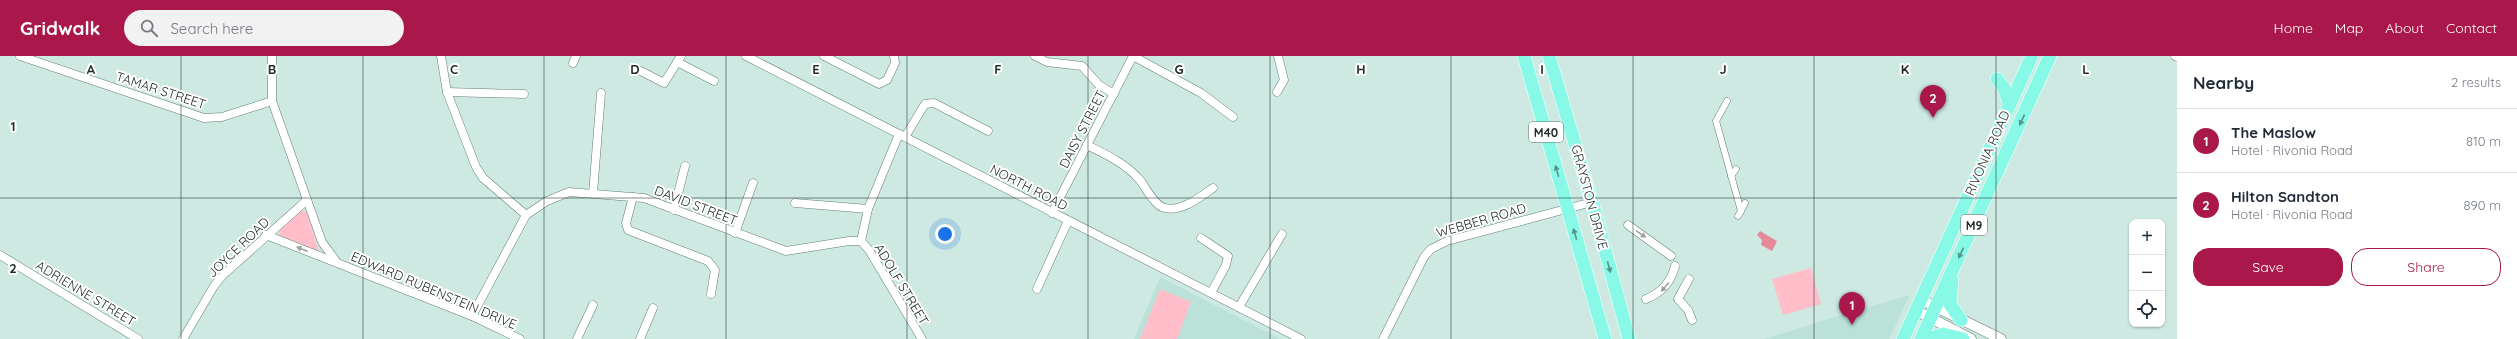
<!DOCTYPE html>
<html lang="en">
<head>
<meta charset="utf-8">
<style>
  :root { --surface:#fff; --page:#f2f2f3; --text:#1f2937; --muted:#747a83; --line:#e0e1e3; --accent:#aa174b }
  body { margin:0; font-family:Quicksand,sans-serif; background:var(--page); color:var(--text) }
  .controls { position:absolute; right:12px; bottom:12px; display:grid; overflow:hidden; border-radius:8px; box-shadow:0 1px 3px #0004 }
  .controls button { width:36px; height:36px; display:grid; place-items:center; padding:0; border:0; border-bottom:1px solid var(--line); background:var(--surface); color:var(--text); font:20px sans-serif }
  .you { position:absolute; left:945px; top:178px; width:14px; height:14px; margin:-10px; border:3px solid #fff; border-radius:50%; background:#1a73e8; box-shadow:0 0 0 6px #1a73e833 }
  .badge { display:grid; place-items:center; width:26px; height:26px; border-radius:50%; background:var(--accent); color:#fff; font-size:13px; font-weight:700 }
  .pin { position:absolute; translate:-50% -33px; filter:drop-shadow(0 1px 2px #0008) }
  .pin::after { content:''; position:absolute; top:21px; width:14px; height:12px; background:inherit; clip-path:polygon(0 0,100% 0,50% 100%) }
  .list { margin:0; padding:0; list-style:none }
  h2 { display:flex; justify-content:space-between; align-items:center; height:52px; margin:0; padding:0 16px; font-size:17px }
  h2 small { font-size:13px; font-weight:400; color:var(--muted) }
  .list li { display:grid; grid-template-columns:26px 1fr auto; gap:12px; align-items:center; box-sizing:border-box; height:64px; padding:0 16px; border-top:1px solid var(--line) }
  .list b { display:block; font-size:15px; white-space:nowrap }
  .list p { margin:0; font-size:13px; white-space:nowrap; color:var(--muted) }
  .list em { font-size:13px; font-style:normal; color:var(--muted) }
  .actions { display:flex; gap:8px; padding:12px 16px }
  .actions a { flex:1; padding:9px 0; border:1px solid var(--accent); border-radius:16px; text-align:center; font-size:14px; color:var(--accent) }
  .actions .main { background:var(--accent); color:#fff }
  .icon { flex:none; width:22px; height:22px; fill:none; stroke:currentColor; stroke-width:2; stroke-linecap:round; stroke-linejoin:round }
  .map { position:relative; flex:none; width:2177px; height:283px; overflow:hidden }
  header { display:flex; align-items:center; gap:24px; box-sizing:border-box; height:56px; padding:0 20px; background:var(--accent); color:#fff }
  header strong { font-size:19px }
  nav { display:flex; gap:22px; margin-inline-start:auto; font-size:14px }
  .search { width:280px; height:36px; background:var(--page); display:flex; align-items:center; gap:10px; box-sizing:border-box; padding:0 14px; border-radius:22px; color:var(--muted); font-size:15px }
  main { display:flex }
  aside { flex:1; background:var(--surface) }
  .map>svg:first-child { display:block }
  .built { fill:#bbe1d8 }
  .green { fill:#ffbec9 }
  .water { fill:#e58a9b }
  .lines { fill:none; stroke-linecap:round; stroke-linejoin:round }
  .pedestrian-casing { stroke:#647e78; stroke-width:7 }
  .minor-casing { stroke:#647e78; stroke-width:9 }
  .tertiary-casing { stroke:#647e78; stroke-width:11 }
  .primary-casing { stroke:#fff; stroke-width:14 }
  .pedestrian { stroke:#fff; stroke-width:6 }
  .minor { stroke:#fff; stroke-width:8 }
  .tertiary { stroke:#fff; stroke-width:10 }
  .primary { stroke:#88f8e7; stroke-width:13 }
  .oneway { fill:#569389 }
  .oneway2 { fill:#9ca1a0 }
  .grid { fill:none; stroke:#232e2b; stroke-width:1; stroke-opacity:0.55 }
  .labels { text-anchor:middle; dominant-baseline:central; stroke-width:4; stroke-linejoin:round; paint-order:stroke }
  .shield { fill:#fff; stroke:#656d6b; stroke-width:1 }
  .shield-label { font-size:12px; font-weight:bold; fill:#232e2b }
  .street-label { font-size:13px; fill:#232e2b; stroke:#fff }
  .grid-label { font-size:13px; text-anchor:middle; font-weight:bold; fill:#232e2b; stroke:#fff; stroke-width:4; stroke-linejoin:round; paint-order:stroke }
</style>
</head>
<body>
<header>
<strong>Gridwalk</strong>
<div class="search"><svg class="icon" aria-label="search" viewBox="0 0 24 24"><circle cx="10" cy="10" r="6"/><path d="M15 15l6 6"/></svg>Search here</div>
<nav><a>Home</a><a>Map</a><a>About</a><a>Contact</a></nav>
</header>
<main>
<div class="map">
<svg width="2177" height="283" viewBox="0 0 2177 283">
  <rect width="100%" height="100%" fill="#cde9e2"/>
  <g class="built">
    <path d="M1160,221L1280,283H1134Z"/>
    <path d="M1910,239L1889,283H1764L1839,260Z"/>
  </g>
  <g class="green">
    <path d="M301,155L307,156L319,196L279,179L280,174Z"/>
    <path d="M1811,212L1821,248L1783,259L1772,223Z"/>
    <path d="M1160,233L1191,246L1177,283H1140Z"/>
  </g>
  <path class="water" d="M1760,175L1777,185L1772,195L1761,189L1762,184L1757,179Z"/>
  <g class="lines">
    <g class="pedestrian-casing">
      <g id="pedestrian">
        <path d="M1727,45L1716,65L1741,155L1738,160"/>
        <path d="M1731,120L1736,113"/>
        <path d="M1741,155L1745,147"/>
      </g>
    </g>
    <g class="minor-casing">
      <g id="minor">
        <path d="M20,0L204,62L222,61L272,45"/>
        <path d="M272,0V45L322,186L336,205"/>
        <path d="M441,0L447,36L476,111L483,122L526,159"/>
        <path d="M746,0L1301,283"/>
        <path d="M824,0L879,28L887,24L895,7L894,0"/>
        <path d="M1035,0L1047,6L1082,10L1099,29L1114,38"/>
        <path d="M2175,0L2177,1"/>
        <path d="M677,6L714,25"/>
        <path d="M573,7L576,0"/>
        <path d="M635,12L664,27L681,0"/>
        <path d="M447,36L524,38"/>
        <path d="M1277,36L1284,24L1278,0"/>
        <path d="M905,81L925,48L934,47L988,75"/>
        <path d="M1087,89C1105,98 1125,107 1139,123C1146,131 1154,150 1165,152C1182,156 1200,141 1213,132"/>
        <path d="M593,137L601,37"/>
        <path d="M633,141L626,167L628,174L708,205L715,214L711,238"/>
        <path d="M795,147L868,153"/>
        <path d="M674,154L685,110"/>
        <path d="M1052,157L1133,0L1201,37L1233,61"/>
        <path d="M1628,169L1671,200"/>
        <path d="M735,177L753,127"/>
        <path d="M266,179L472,260L520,283"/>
        <path d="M1201,182L1228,200L1226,209L1211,237"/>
        <path d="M861,185L869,194L922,283"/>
        <path d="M0,199L138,283"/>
        <path d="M1689,223L1678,243L1688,254L1692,264"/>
        <path d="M1037,233L1068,165"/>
        <path d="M1646,243C1661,237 1671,227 1675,210"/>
        <path d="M1239,251L1282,178"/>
        <path d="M472,260L526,159L547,145L569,136L644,142L786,195L849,185H861L868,153L899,78"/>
        <path d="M183,283L214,230L223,219L307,144"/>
        <path d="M577,283L593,249"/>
        <path d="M640,283L653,252"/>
        <path d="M1383,283L1424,201L1431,193L1447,185L1592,146"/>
      </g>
    </g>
    <g class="tertiary-casing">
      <g id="tertiary">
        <path d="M1922,244L2001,283"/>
        <path d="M1917,255L1971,283"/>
      </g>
    </g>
    <g class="primary-casing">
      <g id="primary">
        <path d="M1524,0L1605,283"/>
        <path d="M1549,0L1592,146L1629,283"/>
        <path d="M1997,23L2004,32L2009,47"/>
        <path d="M1952,224L1950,248L1961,264"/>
        <path d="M1903,283L2032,0"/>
        <path d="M1921,283L2050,0"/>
        <path d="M1929,283L1943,278L1963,283"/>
      </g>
    </g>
    <use href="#pedestrian" class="pedestrian"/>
    <use href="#minor" class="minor"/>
    <use href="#tertiary" class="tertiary"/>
    <use href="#primary" class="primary"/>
  </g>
  <defs><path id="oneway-solid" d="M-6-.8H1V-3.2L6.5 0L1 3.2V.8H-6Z"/></defs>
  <g class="oneway">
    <use href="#oneway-solid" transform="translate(2022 64) rotate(115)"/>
    <use href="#oneway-solid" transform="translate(1557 115) rotate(-106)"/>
    <use href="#oneway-solid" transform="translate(1575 178) rotate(-106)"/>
    <use href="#oneway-solid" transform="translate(1961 197) rotate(115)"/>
    <use href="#oneway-solid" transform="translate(1609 211) rotate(75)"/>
  </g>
  <g class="oneway2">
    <use href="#oneway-solid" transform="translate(1641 178) rotate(34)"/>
    <use href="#oneway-solid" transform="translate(302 193) rotate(-159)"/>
    <use href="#oneway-solid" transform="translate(1665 231) rotate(130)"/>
  </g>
  <path class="grid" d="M181,0V283M363,0V283M544,0V283M726,0V283M907,0V283M1088,0V283M1270,0V283M1451,0V283M1633,0V283M1814,0V283M1996,0V283M0,142H2177"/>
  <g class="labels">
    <g class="shield">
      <rect x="1529" y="66" width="34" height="20" rx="3"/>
      <rect x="1961" y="159" width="26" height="20" rx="3"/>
    </g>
    <g class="shield-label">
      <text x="1546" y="76">M40</text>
      <text x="1974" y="169">M9</text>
    </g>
    <g class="street-label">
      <text transform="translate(161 34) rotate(18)">TAMAR STREET</text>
      <text transform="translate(1082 73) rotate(-63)">DAISY STREET</text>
      <text transform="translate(1987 97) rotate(-66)">RIVONIA ROAD</text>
      <text transform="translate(1029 131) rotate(27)">NORTH ROAD</text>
      <text transform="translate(1590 141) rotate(75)">GRAYSTON DRIVE</text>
      <text transform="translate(696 149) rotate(21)">DAVID STREET</text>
      <text transform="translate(1481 164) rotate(-16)">WEBBER ROAD</text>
      <text transform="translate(238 191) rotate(-44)">JOYCE ROAD</text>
      <text transform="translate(902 228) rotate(59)">ADOLF STREET</text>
      <text transform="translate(434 234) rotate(23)">EDWARD RUBENSTEIN DRIVE</text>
      <text transform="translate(86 237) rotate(31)">ADRIENNE STREET</text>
    </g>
  </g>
  <g class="grid-label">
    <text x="91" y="18">A</text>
    <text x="272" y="18">B</text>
    <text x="454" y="18">C</text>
    <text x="635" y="18">D</text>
    <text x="816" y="18">E</text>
    <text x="998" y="18">F</text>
    <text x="1179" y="18">G</text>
    <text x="1361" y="18">H</text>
    <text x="1542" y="18">I</text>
    <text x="1723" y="18">J</text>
    <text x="1905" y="18">K</text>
    <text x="2086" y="18">L</text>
    <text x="13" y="75">1</text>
    <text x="13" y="217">2</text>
  </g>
</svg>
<div class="controls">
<button>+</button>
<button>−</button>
<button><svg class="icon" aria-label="locate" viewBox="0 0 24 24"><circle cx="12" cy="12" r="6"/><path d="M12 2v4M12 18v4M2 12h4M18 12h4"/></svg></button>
</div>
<div class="you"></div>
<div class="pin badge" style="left:1852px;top:269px">1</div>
<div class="pin badge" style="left:1933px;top:62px">2</div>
</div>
<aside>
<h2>Nearby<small>2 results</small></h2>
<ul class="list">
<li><span class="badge">1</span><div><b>The Maslow</b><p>Hotel · Rivonia Road</p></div><em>810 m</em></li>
<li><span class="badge">2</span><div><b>Hilton Sandton</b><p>Hotel · Rivonia Road</p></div><em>890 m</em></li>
</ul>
<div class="actions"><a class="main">Save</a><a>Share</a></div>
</aside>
</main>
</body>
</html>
